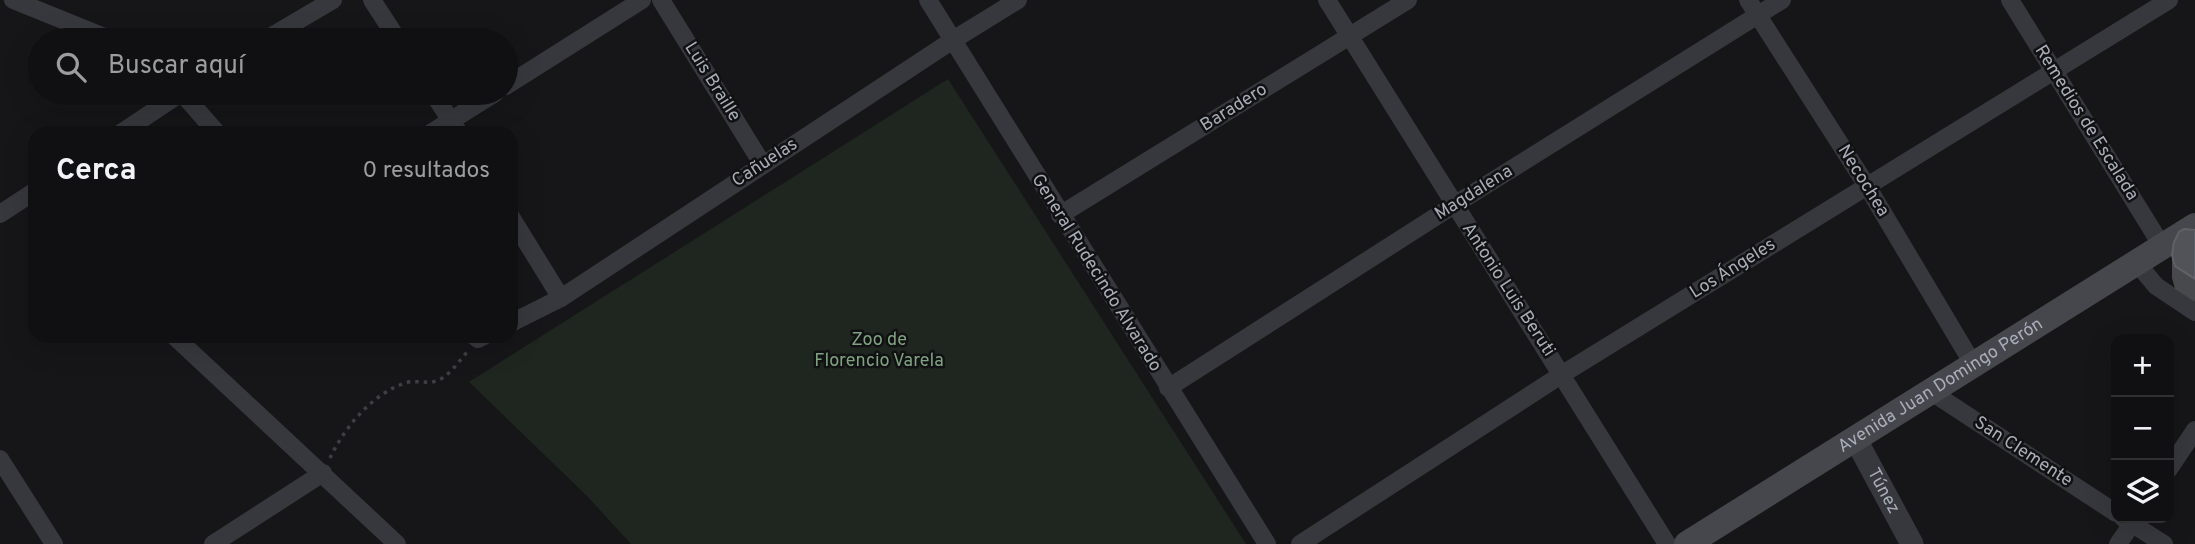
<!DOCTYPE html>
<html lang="es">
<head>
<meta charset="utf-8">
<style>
  :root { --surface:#101012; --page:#1e1e20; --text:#f1f3f6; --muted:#9c9d9f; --line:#303032 }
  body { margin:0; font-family:Overpass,sans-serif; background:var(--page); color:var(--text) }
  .controls { position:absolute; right:21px; bottom:21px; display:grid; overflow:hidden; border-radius:14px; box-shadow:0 7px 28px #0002 }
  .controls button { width:63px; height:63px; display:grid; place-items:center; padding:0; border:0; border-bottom:2px solid var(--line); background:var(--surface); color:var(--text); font:35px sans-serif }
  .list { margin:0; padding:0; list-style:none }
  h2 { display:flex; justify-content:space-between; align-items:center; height:91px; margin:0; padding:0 28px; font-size:30px }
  h2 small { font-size:23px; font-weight:400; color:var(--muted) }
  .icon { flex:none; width:38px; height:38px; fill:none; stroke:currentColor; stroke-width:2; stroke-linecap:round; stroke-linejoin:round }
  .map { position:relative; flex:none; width:2195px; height:544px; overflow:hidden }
  .search { position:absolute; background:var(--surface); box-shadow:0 7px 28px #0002; left:28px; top:28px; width:490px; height:77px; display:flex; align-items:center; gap:18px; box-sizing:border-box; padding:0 24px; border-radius:38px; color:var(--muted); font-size:26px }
  .panel { position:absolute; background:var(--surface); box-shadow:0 7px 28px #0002; left:28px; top:126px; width:490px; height:217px; border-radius:21px }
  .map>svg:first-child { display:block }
  .green { fill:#1e261f }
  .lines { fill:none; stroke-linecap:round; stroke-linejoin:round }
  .path { stroke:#3d3f44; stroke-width:3.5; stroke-dasharray:3.5 5; stroke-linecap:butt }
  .minor { stroke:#37383d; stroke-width:18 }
  .tertiary { stroke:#37383d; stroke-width:23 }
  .secondary { stroke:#45474d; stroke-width:26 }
  .wall { fill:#47494d }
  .building { fill:#525359; stroke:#5f6168; stroke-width:2 }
  .labels { text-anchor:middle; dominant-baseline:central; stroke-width:5; stroke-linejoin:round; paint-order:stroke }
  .street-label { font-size:18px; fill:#a8adb8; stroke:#111113 }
  .park-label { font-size:18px; fill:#7fa381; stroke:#111113 }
</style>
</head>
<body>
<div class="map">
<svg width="2195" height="544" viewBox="0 0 2195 544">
  <rect width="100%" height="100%" fill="#161618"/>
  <path class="green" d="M948,79L1246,544H631L587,496L469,382Z"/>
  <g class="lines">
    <path class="path" d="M330,458C344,428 372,394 405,383C414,380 423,383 432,382C447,380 458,362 468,351"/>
    <g class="minor">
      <path d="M13,0L112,40"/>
      <path d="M372,0L398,40"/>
      <path d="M661,0L763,165"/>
      <path d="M928,0L1267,544"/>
      <path d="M1327,0L1667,544"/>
      <path d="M1748,0L1867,186L1973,364"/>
      <path d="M2010,0L2162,246"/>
      <path d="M265,40L333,0"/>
      <path d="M506,86L642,0"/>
      <path d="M182,93L217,133"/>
      <path d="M433,93L459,133"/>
      <path d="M121,133L181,93"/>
      <path d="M431,133L495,93"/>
      <path d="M0,214L35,191"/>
      <path d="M1060,215L1408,0"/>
      <path d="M511,217L561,298"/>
      <path d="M2136,262L2156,286L2195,312"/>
      <path d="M511,323L561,298L953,40L1018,0"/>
      <path d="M174,336L397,544"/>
      <path d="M474,336L478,339L484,336"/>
      <path d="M1168,388L1454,205L1782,0"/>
      <path d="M1930,391L2116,513"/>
      <path d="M0,459L54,544"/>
      <path d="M2169,469L2195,430"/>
      <path d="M2123,518L2164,544"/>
      <path d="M213,544L323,473"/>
      <path d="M1300,544L1561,375L2169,0"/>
      <path d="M2118,544L2136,518"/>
    </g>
    <path class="tertiary" id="s1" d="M1855,438L1912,544"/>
    <path class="secondary" id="s2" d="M1687,544L2195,226"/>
  </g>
  <path class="wall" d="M2195,230V302L2175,289L2172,278V255Z"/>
  <path class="building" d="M2184,229L2195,230V279L2175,266L2172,255L2174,242L2179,232Z"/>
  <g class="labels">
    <g class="street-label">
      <text transform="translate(712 82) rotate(58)">Luis Braille</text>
      <text transform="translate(1234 108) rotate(-32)">Baradero</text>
      <text transform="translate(2086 123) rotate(58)">Remedios de Escalada</text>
      <text transform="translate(765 163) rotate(-33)">Cañuelas</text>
      <text transform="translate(1863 181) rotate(58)">Necochea</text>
      <text transform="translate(1474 193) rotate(-32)">Magdalena</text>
      <text transform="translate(1733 269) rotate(-32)">Los Ángeles</text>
      <text transform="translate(1096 273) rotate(58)">General Rudecindo Alvarado</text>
      <text transform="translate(1508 290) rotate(57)">Antonio Luis Beruti</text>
      <text stroke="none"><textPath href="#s2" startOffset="299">Avenida Juan Domingo Perón</textPath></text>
      <text transform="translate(2023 452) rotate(33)">San Clemente</text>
      <text stroke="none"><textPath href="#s1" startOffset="60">Túnez</textPath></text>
    </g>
    <g class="park-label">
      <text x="879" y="340">Zoo de<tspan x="879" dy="21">Florencio Varela</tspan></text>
    </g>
  </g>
</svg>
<div class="controls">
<button>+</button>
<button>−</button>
<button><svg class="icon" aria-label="layers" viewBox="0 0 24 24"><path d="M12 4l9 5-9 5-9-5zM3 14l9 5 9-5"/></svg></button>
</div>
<div class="search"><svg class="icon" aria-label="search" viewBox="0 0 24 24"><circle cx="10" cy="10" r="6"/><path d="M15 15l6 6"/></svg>Buscar aquí</div>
<section class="panel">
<h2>Cerca<small>0 resultados</small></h2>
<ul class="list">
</ul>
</section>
</div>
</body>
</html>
